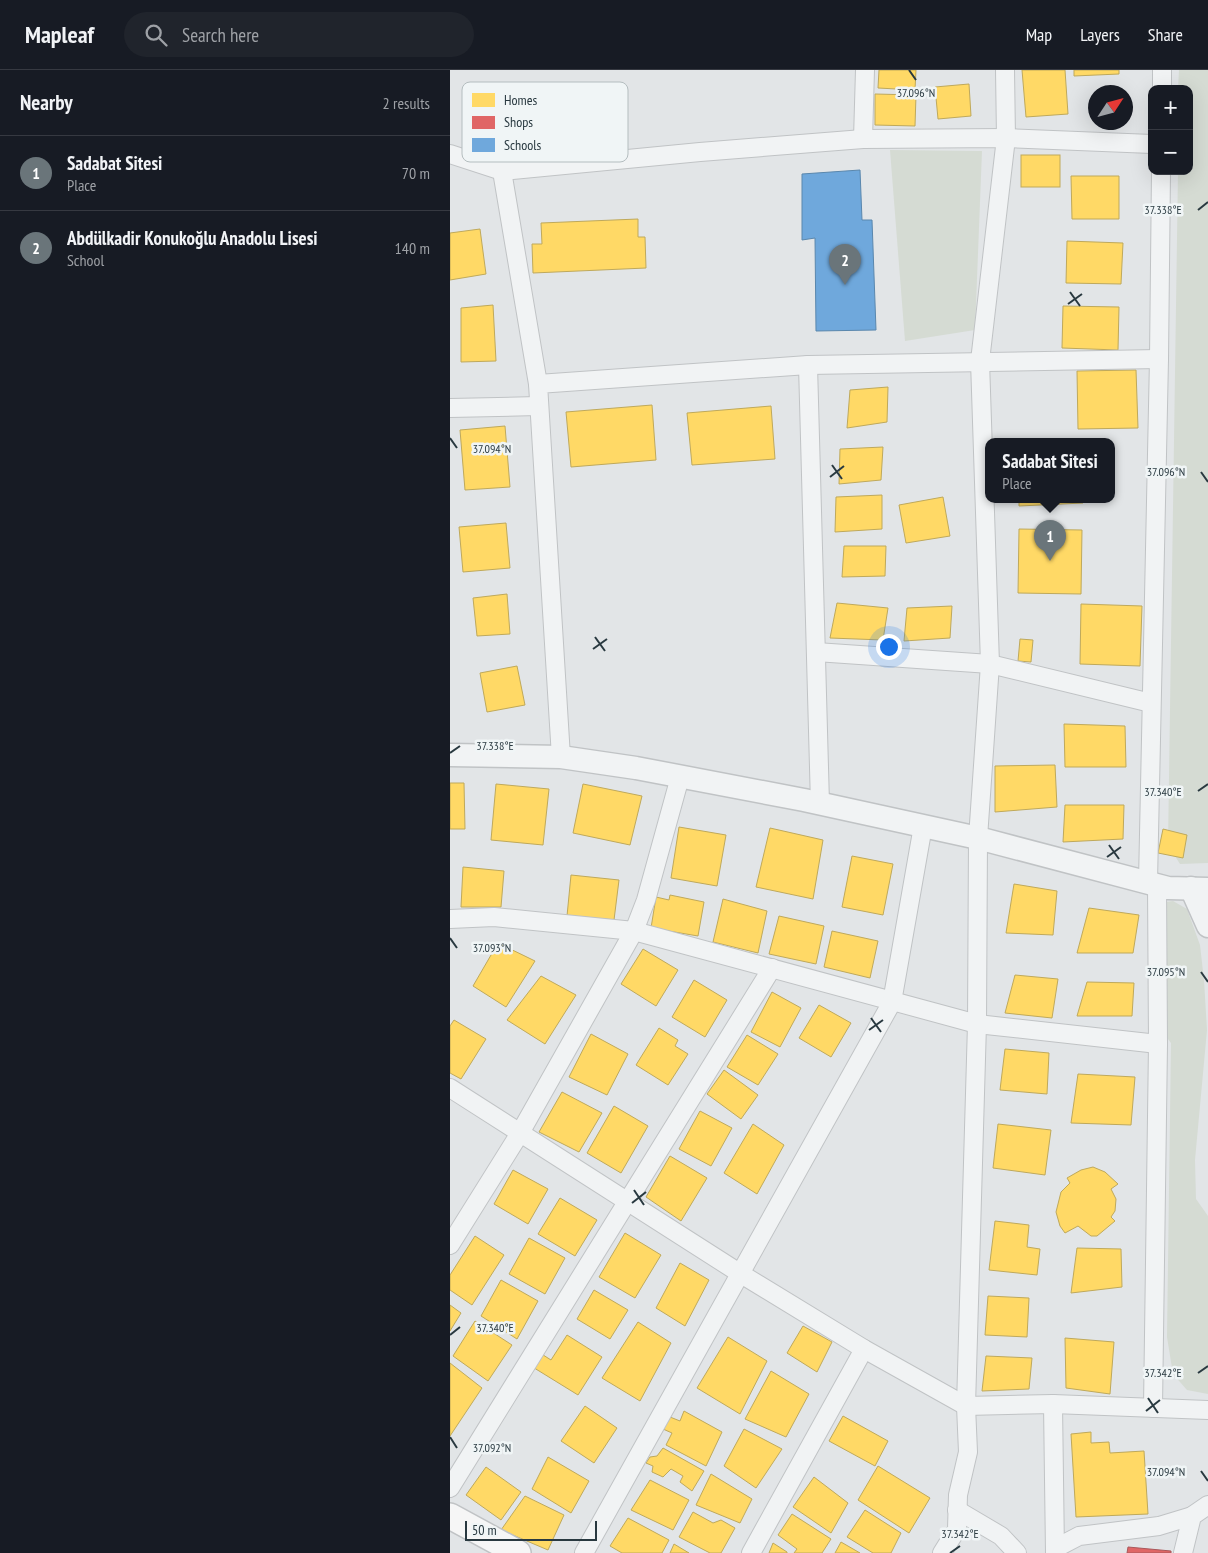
<!DOCTYPE html>
<html lang="en">
<head>
<meta charset="utf-8">
<style>
  :root { --surface:#171b24; --page:#20242c; --text:#f1f3f6; --muted:#9ea1a6; --line:#363941; --accent:#6a757a }
  body { margin:0; font-family:"PT Sans Narrow",sans-serif; background:var(--page); color:var(--text) }
  .controls { position:absolute; right:15px; top:15px; display:grid; overflow:hidden; border-radius:10px; box-shadow:0 5px 20px #0002 }
  .controls button { width:45px; height:45px; display:grid; place-items:center; padding:0; border:0; border-bottom:1px solid var(--line); background:var(--surface); color:var(--text); font:25px sans-serif }
  .compass { position:absolute; left:638px; top:15px; width:45px; height:45px; border-radius:50%; background:var(--surface); box-shadow:0 5px 20px #0002; rotate:54deg }
  .scale { position:absolute; left:15px; bottom:12px; width:132px; box-sizing:border-box; padding-left:5px; border:2px solid #293940; border-top:0; font-size:14px; line-height:18px; white-space:nowrap; color:#293940; -webkit-text-stroke:4px #f0f5f6; paint-order:stroke }
  .you { position:absolute; left:438px; top:576px; width:18px; height:18px; margin:-12px; border:4px solid #fff; border-radius:50%; background:#1a73e8; box-shadow:0 0 0 8px #1a73e833 }
  .badge { display:grid; place-items:center; width:32px; height:32px; border-radius:50%; background:var(--accent); color:#fff; font-size:16px; font-weight:700 }
  .pin { position:absolute; translate:-50% -41px; filter:drop-shadow(0 1px 2px #0008) }
  .pin::after { content:''; position:absolute; top:26px; width:18px; height:15px; background:inherit; clip-path:polygon(0 0,100% 0,50% 100%) }
  .popup { position:absolute; left:535px; top:368px; width:130px; height:65px; box-sizing:border-box; display:grid; place-content:center; border-radius:10px; background:var(--surface); filter:drop-shadow(0 1px 4px #0005); font-size:16px; white-space:nowrap; color:var(--muted) }
  .popup b { font-size:19px; color:var(--text) }
  .popup::after { content:''; position:absolute; left:50%; top:100%; margin-left:-10px; border:10px solid transparent; border-top-color:var(--surface) }
  .list { margin:0; padding:0; list-style:none }
  h2 { display:flex; justify-content:space-between; align-items:center; height:65px; margin:0; padding:0 20px; font-size:21px }
  h2 small { font-size:16px; font-weight:400; color:var(--muted) }
  .list li { display:grid; grid-template-columns:32px 1fr auto; gap:15px; align-items:center; box-sizing:border-box; height:75px; padding:0 20px; border-top:1px solid var(--line) }
  .list b { display:block; font-size:19px; white-space:nowrap }
  .list p { margin:0; font-size:16px; white-space:nowrap; color:var(--muted) }
  .list em { font-size:16px; font-style:normal; color:var(--muted) }
  .icon { flex:none; width:28px; height:28px; fill:none; stroke:currentColor; stroke-width:2; stroke-linecap:round; stroke-linejoin:round }
  .map { position:relative; flex:none; width:758px; height:1483px; overflow:hidden }
  header { display:flex; align-items:center; gap:30px; box-sizing:border-box; height:70px; padding:0 25px; background:var(--surface); border-bottom:1px solid var(--line) }
  header strong { font-size:24px }
  nav { display:flex; gap:28px; margin-inline-start:auto; font-size:18px }
  .search { width:350px; height:45px; background:var(--page); display:flex; align-items:center; gap:12px; box-sizing:border-box; padding:0 18px; border-radius:28px; color:var(--muted); font-size:19px }
  main { display:flex }
  aside { flex:1; background:var(--surface) }
  .map>svg:first-child { display:block }
  .green { fill:#d5dbd3 }
  .homes { fill:#ffd966; stroke:#bfa95b }
  .shops { fill:#e06666; stroke:#a9585b }
  .schools { fill:#6fa8dc; stroke:#5a87ad }
  .lines { fill:none; stroke-linecap:round; stroke-linejoin:round }
  .minor-casing { stroke:#c0c3c5; stroke-width:20 }
  .tertiary-casing { stroke:#c0c3c5; stroke-width:25 }
  .secondary-casing { stroke:#c0c3c5; stroke-width:28 }
  .minor { stroke:#f1f3f4; stroke-width:18 }
  .tertiary { stroke:#f1f3f4; stroke-width:22 }
  .secondary { stroke:#f6f6f6; stroke-width:25 }
  .ticks { fill:none; stroke:#293940; stroke-width:2 }
  .key { fill:#f0f5f6; stroke:#b4bdbf; stroke-width:1 }
  .key-label { font-size:14px; fill:#293940 }
  .ticks-label { font-size:12px; text-anchor:middle; fill:#293940; stroke:#f0f5f6; stroke-width:5; stroke-linejoin:round; paint-order:stroke }
</style>
</head>
<body>
<header>
<strong>Mapleaf</strong>
<div class="search"><svg class="icon" aria-label="search" viewBox="0 0 24 24"><circle cx="10" cy="10" r="6"/><path d="M15 15l6 6"/></svg>Search here</div>
<nav><a>Map</a><a>Layers</a><a>Share</a></nav>
</header>
<main>
<aside>
<h2>Nearby<small>2 results</small></h2>
<ul class="list">
<li><span class="badge">1</span><div><b>Sadabat Sitesi</b><p>Place</p></div><em>70 m</em></li>
<li><span class="badge">2</span><div><b>Abdülkadir Konukoğlu Anadolu Lisesi</b><p>School</p></div><em>140 m</em></li>
</ul>
</aside>
<div class="map">
<svg width="758" height="1483" viewBox="0 0 758 1483">
  <rect width="100%" height="100%" fill="#e2e5e7"/>
  <g class="green">
    <path d="M729,0H758V793L730,794L718,775L728,101H739V19H728Z"/>
    <path d="M440,80L532,81L525,260L455,271Z"/>
    <path d="M723,831L737,839L750,875L754,910L757,960L745,1090L746,1129L758,1146V1324L737,1320L723,1304L717,1267L721,973L715,965L716,832Z"/>
  </g>
  <g class="homes">
    <path d="M429,0H466L465,20L428,18Z"/>
    <path d="M572,0H615L618,44L576,47Z"/>
    <path d="M624,0H669V4L624,6Z"/>
    <path d="M519,14L521,46L488,49L485,17Z"/>
    <path d="M425,24L466,25L465,56L425,55Z"/>
    <rect x="571" y="85" width="39" height="32"/>
    <path d="M621,106H669V149H622Z"/>
    <path d="M188,149V167H195L196,198L83,203L82,174H92L91,153Z"/>
    <path d="M30,159L36,204L0,210V163Z"/>
    <path d="M617,171L673,173L671,214L616,213Z"/>
    <path d="M43,235L46,291L11,292V238Z"/>
    <path d="M613,236L669,237L668,280L612,278Z"/>
    <path d="M686,300L688,358L628,359L627,301Z"/>
    <path d="M438,317L437,352L397,358L400,320Z"/>
    <path d="M202,335L206,390L121,397L116,342Z"/>
    <path d="M321,336L325,389L242,395L237,343Z"/>
    <path d="M55,356L60,417L15,420L10,360Z"/>
    <path d="M433,377L431,410L389,414L390,379Z"/>
    <path d="M432,425V459L385,462L386,427Z"/>
    <path d="M493,427L500,466L456,473L449,435Z"/>
    <path d="M569,430H633V433L569,436Z"/>
    <path d="M56,453L60,498L13,502L9,457Z"/>
    <path d="M569,459L632,460L631,524L568,523Z"/>
    <path d="M394,476H436L435,506L392,507Z"/>
    <path d="M57,524L60,564L27,566L23,528Z"/>
    <path d="M387,533L438,538L433,570L380,568Z"/>
    <path d="M631,534L692,536L690,596L630,594Z"/>
    <path d="M502,536L500,568L454,571L457,538Z"/>
    <path d="M570,569L583,570L581,592L568,591Z"/>
    <path d="M67,596L75,635L37,642L30,603Z"/>
    <path d="M614,654L675,656L676,697H615Z"/>
    <path d="M605,695L607,737L545,742V696Z"/>
    <path d="M0,713H14L15,759H0Z"/>
    <path d="M46,714L99,719L93,775L41,770Z"/>
    <path d="M133,714L192,726L180,775L123,763Z"/>
    <path d="M615,735H674L673,769L613,772Z"/>
    <path d="M229,757L276,765L267,816L221,808Z"/>
    <path d="M320,758L373,770L363,829L306,817Z"/>
    <path d="M713,759L737,765L733,788L708,783Z"/>
    <path d="M402,786L443,794L433,845L392,837Z"/>
    <path d="M13,797L54,801L51,837H11Z"/>
    <path d="M121,805L169,810L164,850L117,846Z"/>
    <path d="M564,814L607,821L603,865L556,863Z"/>
    <path d="M220,825L254,832L248,866L201,858L206,827L219,830Z"/>
    <path d="M273,829L317,841L308,883L263,872Z"/>
    <path d="M639,838L689,845L683,883H627Z"/>
    <path d="M329,846L374,856L366,894L319,884Z"/>
    <path d="M382,861L428,871L420,908L374,897Z"/>
    <path d="M48,873L85,891L56,937L23,916Z"/>
    <path d="M193,879L228,900L206,936L171,914Z"/>
    <path d="M565,905L608,909L602,948L555,943Z"/>
    <path d="M91,906L126,925L95,974L57,950Z"/>
    <path d="M244,910L277,930L255,967L222,947Z"/>
    <path d="M637,912L684,913L682,946H627Z"/>
    <path d="M322,922L351,938L330,977L301,962Z"/>
    <path d="M369,935L401,953L381,987L349,968Z"/>
    <path d="M4,950L36,969L11,1009L0,1003V956Z"/>
    <path d="M209,958L228,970L225,976L238,984L218,1015L186,995Z"/>
    <path d="M141,964L178,984L157,1025L119,1007Z"/>
    <path d="M297,965L328,984L308,1015L277,997Z"/>
    <path d="M555,979L599,983L597,1024L550,1020Z"/>
    <path d="M274,1000L308,1025L291,1049L257,1024Z"/>
    <path d="M628,1004L685,1007L681,1055L621,1053Z"/>
    <path d="M112,1022L152,1043L129,1082L89,1062Z"/>
    <path d="M164,1036L198,1056L171,1103L137,1083Z"/>
    <path d="M250,1041L282,1058L261,1096L229,1079Z"/>
    <path d="M303,1054L334,1075L307,1124L274,1103Z"/>
    <path d="M548,1054L601,1060L595,1105L543,1098Z"/>
    <path d="M220,1086L257,1108L231,1151L196,1127Z"/>
    <path d="M643,1097L655,1102L668,1114L661,1119L666,1129L665,1141L661,1147L665,1151L647,1166H641L628,1156L615,1163L610,1156L606,1142L611,1122L620,1113L617,1108L631,1100Z"/>
    <path d="M63,1100L98,1119L78,1154L44,1134Z"/>
    <path d="M110,1128L147,1150L125,1186L88,1164Z"/>
    <path d="M545,1151L579,1155L577,1177L590,1179L587,1205L539,1200Z"/>
    <path d="M175,1163L211,1185L185,1228L149,1207Z"/>
    <path d="M25,1166L54,1185L22,1235L0,1220V1205Z"/>
    <path d="M79,1168L115,1188L95,1224L59,1204Z"/>
    <path d="M627,1178L671,1179L672,1217L621,1223Z"/>
    <path d="M230,1193L259,1210L235,1256L206,1238Z"/>
    <path d="M51,1210L88,1231L67,1269L31,1246Z"/>
    <path d="M144,1220L178,1240L160,1269L127,1249Z"/>
    <path d="M538,1226L579,1228L577,1267L535,1265Z"/>
    <path d="M0,1235L11,1243L0,1261Z"/>
    <path d="M25,1251L62,1275L38,1311L3,1286Z"/>
    <path d="M188,1252L221,1273L190,1331L152,1308Z"/>
    <path d="M353,1256L382,1272L367,1302L337,1283Z"/>
    <path d="M117,1265L152,1287L128,1325L81,1296L90,1283L101,1290Z"/>
    <path d="M278,1267L317,1291L290,1344L247,1318Z"/>
    <path d="M615,1268L664,1272L660,1324L616,1318Z"/>
    <path d="M536,1286L582,1288L579,1319L532,1321Z"/>
    <path d="M0,1293L32,1318L0,1366Z"/>
    <path d="M321,1301L359,1324L336,1367L295,1349Z"/>
    <path d="M135,1336L167,1358L144,1393L111,1371Z"/>
    <path d="M234,1341L272,1362L256,1396L216,1375L222,1363L213,1359L220,1347L230,1351Z"/>
    <path d="M393,1346L438,1371L425,1396L379,1371Z"/>
    <path d="M294,1359L332,1379L306,1418L274,1396Z"/>
    <path d="M641,1362V1373L659,1372L660,1383L694,1381L698,1444L626,1447L621,1364Z"/>
    <path d="M213,1378L254,1401L242,1421L230,1412L233,1406L221,1399L213,1407L202,1402L203,1396L196,1393L200,1387L207,1386Z"/>
    <path d="M98,1387L139,1411L121,1443L82,1419Z"/>
    <path d="M428,1396L480,1428L459,1463L408,1430Z"/>
    <path d="M36,1397L71,1422L51,1450L16,1425Z"/>
    <path d="M261,1404L302,1429L290,1453L246,1435Z"/>
    <path d="M364,1407L398,1433L381,1463L343,1437Z"/>
    <path d="M200,1410L239,1430L223,1460L181,1440Z"/>
    <path d="M75,1426L114,1445L98,1480L51,1460Z"/>
    <path d="M415,1440L451,1463L441,1483H423L397,1467Z"/>
    <path d="M243,1442L263,1453L271,1450L285,1458L271,1483H260L229,1467Z"/>
    <path d="M342,1444L381,1469L372,1483H344L347,1479L328,1465Z"/>
    <path d="M178,1448L219,1470L212,1483H172L160,1476Z"/>
    <path d="M391,1472L410,1483H385Z"/>
    <path d="M323,1473L337,1482V1483H319Z"/>
    <path d="M224,1474L239,1483H220Z"/>
  </g>
  <path class="shops" d="M678,1477L721,1481V1483H677Z"/>
  <path class="schools" d="M410,100L412,150H422L426,260L366,261L365,168L352,170V104Z"/>
  <g class="lines">
    <g class="minor-casing">
      <g id="minor">
        <path d="M712,19V0"/>
        <path d="M413,69L415,0"/>
        <path d="M0,84L52,101L250,82L413,69L556,68L702,74"/>
        <path d="M52,101L88,314"/>
        <path d="M358,295L370,734"/>
        <path d="M0,338L88,336"/>
        <path d="M366,582L540,594L701,633"/>
        <path d="M111,687L88,314L358,295L709,289"/>
        <path d="M698,812L709,289L711,101"/>
        <path d="M0,849L44,847L184,861L527,954L708,974"/>
        <path d="M0,1018L291,1204L414,1279L516,1336L603,1334L758,1340"/>
        <path d="M0,1175L70,1063L184,861L196,830L230,707"/>
        <path d="M603,1334L605,1483"/>
        <path d="M703,1338L708,974L707,815"/>
        <path d="M0,1418L322,898"/>
        <path d="M507,1440L551,1466L567,1483"/>
        <path d="M606,1478L629,1466L709,1456L742,1446"/>
        <path d="M134,1483L442,932L473,756"/>
        <path d="M301,1483L414,1279"/>
        <path d="M492,1483L507,1459L508,1425L518,1382L516,1336L527,954L528,768L540,594L530,291L556,68L555,0"/>
        <path d="M733,1483L742,1446L758,1435"/>
      </g>
    </g>
    <g class="tertiary-casing">
      <g id="tertiary">
        <path d="M0,685L111,687L186,698L354,730L528,768L718,818L758,819"/>
        <path d="M741,818L758,856"/>
      </g>
    </g>
    <g class="secondary-casing">
      <path id="secondary" d="M0,1446L68,1483"/>
    </g>
    <use href="#minor" class="minor"/>
    <use href="#tertiary" class="tertiary"/>
    <use href="#secondary" class="secondary"/>
  </g>
  <path class="ticks" d="M459,0L466,10M748,140L758,132M620,222L630,236M618,234L632,224M0,368L7,378M382,395L392,409M751,402L758,412M380,407L394,396M145,567L155,581M143,579L157,569M0,683L10,676M748,721L758,714M659,775L669,789M657,787L671,777M0,868L7,878M751,902L758,912M421,948L431,962M419,960L433,950M184,1120L194,1135M182,1133L196,1122M0,1265L10,1257M748,1303L758,1296M698,1328L708,1343M696,1341L710,1330M0,1367L7,1378M751,1401L758,1411M500,1483L510,1476"/>
  <rect x="12" y="12" width="166" height="80" rx="8" class="key"/>
  <rect x="22" y="23" width="23" height="14" fill="#ffd966"/>
  <rect x="22" y="46" width="23" height="13" fill="#e06666"/>
  <rect x="22" y="68" width="23" height="14" fill="#6fa8dc"/>
  <g class="key-label">
    <text x="54" y="35">Homes</text>
    <text x="54" y="57">Shops</text>
    <text x="54" y="80">Schools</text>
  </g>
  <g class="ticks-label">
    <text x="466" y="27">37.096°N</text>
    <text x="713" y="144">37.338°E</text>
    <text x="42" y="383">37.094°N</text>
    <text x="716" y="406">37.096°N</text>
    <text x="45" y="680">37.338°E</text>
    <text x="713" y="726">37.340°E</text>
    <text x="42" y="882">37.093°N</text>
    <text x="716" y="906">37.095°N</text>
    <text x="45" y="1262">37.340°E</text>
    <text x="713" y="1307">37.342°E</text>
    <text x="42" y="1382">37.092°N</text>
    <text x="716" y="1406">37.094°N</text>
    <text x="510" y="1468">37.342°E</text>
  </g>
</svg>
<div class="controls">
<button>+</button>
<button>−</button>
</div>
<svg class="compass" viewBox="-18 -18 36 36"><path d="M0-13l5 13h-10z" fill="#e53935"/><path d="M0 13l5-13h-10z" fill="#9ea1a6"/></svg>
<div class="scale">50 m</div>
<div class="you"></div>
<div class="pin badge" style="left:600px;top:491px">1</div>
<div class="popup"><b>Sadabat Sitesi</b>Place</div>
<div class="pin badge" style="left:395px;top:215px">2</div>
</div>
</main>
</body>
</html>
